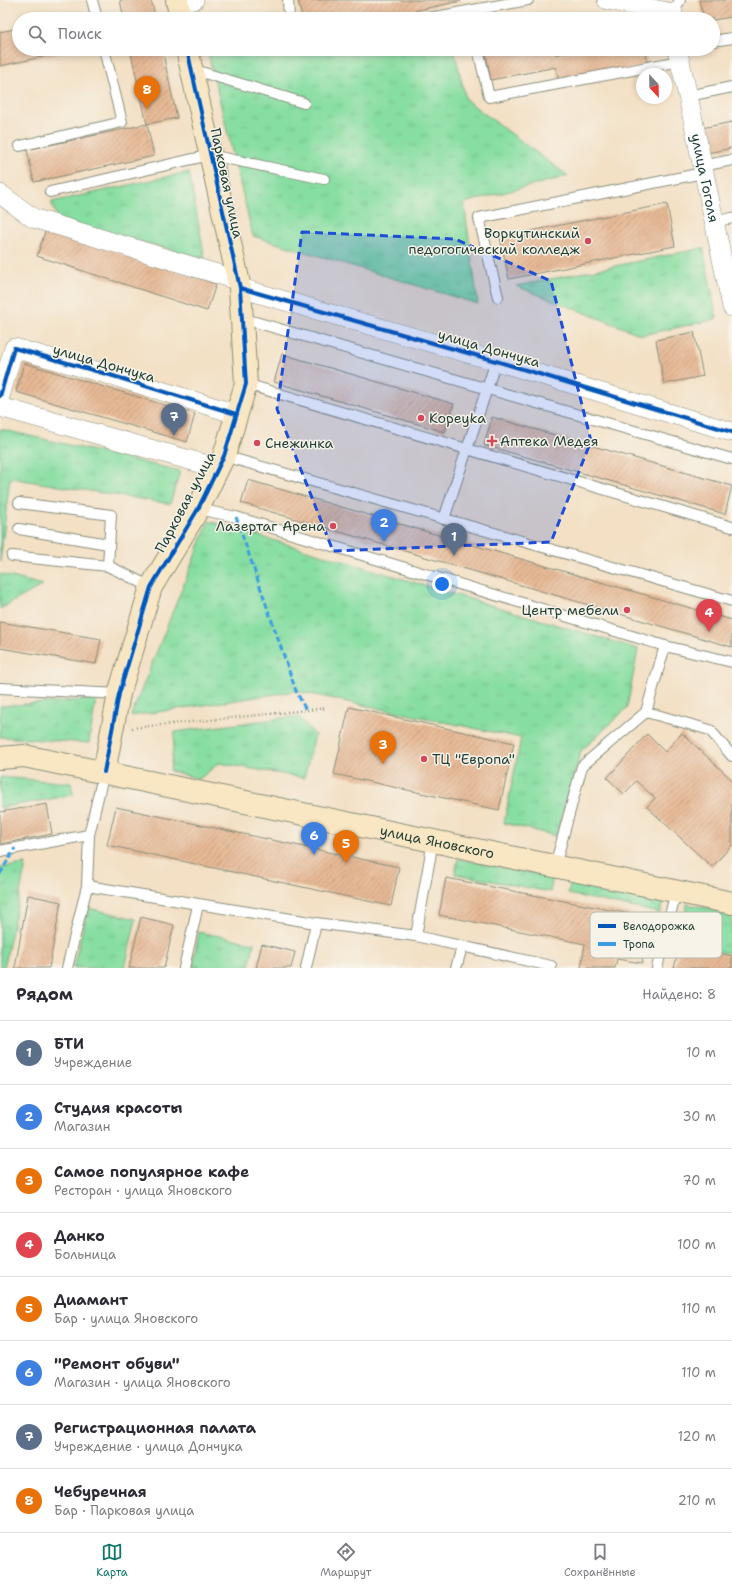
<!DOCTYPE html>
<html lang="ru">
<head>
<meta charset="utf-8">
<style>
  :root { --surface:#fff; --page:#f7f7f7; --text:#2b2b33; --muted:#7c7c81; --line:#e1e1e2; --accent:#0f766e }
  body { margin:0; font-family:"Shantell Sans",sans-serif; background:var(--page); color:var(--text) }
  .compass { position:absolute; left:636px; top:68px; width:36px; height:36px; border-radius:50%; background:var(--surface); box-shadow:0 2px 6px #0003; rotate:158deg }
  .you { position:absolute; left:442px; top:584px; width:14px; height:14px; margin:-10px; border:3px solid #fff; border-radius:50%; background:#1a73e8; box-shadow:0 0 0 6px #1a73e833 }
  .badge { display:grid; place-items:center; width:26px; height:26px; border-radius:50%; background:var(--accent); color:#fff; font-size:13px; font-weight:700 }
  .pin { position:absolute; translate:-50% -33px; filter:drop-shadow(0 1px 2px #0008) }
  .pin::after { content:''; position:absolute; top:21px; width:14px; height:12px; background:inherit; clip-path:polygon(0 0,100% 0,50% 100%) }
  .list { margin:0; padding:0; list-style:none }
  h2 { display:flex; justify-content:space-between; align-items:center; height:52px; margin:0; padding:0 16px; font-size:17px }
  h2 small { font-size:13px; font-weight:400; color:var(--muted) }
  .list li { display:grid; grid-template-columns:26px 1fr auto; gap:12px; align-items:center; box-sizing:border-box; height:64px; padding:0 16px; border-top:1px solid var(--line) }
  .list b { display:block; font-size:15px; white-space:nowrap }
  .list p { margin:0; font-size:13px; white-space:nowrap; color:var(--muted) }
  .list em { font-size:13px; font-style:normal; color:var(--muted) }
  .icon { flex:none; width:22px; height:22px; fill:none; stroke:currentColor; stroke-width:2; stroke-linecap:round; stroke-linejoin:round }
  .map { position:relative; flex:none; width:732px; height:968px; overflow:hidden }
  .search { position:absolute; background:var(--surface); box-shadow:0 2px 6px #0003; left:12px; right:12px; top:12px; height:44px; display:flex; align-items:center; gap:10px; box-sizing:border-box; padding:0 14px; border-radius:22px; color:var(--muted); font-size:15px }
  .sheet { height:564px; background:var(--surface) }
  nav { display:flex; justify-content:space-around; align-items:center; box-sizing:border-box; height:56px; border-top:1px solid var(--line); background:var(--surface); font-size:11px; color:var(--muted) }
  nav a { display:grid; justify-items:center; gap:2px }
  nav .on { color:var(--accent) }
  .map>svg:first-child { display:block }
  .grass { fill:url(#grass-tufts); stroke:#538e6b }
  .building { fill:url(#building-hatch) }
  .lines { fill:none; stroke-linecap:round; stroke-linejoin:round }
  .lane-casing { stroke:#898e7c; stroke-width:12 }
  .street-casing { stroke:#898e7c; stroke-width:20 }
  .secondary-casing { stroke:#898e7c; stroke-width:24 }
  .path { stroke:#898e7c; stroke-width:2.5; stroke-dasharray:1 3; stroke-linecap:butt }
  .lane { stroke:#fff; stroke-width:10 }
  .street { stroke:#fff; stroke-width:19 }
  .secondary { stroke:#f9e7c3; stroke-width:22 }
  .quiet { stroke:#3c9ee2; stroke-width:3; stroke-dasharray:6 3; stroke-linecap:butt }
  .cycleway-casing { stroke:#f7f3e8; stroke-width:6 }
  .cycleway { stroke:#0057b8; stroke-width:4 }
  .marked { fill:#1d4ed8; fill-opacity:0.2; stroke:#1d4ed8; stroke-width:3; stroke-dasharray:8 5; stroke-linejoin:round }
  .poi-dot { fill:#d1495b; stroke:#f7f3e8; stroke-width:1.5 }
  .labels { text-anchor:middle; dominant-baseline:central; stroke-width:3; stroke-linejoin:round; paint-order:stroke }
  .street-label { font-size:14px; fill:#1f3d34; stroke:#f7f3e8 }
  .poi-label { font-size:14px; fill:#1f3d34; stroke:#f7f3e8; text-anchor:start }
  .key { fill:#f7f3e8; stroke:#b6bcb2; stroke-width:1 }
  .key-label { font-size:11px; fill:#1f3d34 }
</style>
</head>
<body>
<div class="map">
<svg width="732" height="968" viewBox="0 0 732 968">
  <defs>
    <pattern id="grass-tufts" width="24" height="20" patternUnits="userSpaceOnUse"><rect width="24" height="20" fill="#87dea2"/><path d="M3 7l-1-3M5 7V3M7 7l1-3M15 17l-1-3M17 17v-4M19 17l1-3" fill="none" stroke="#74bf8c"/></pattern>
    <pattern id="building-hatch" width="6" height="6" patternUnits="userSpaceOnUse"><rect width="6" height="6" fill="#e7b995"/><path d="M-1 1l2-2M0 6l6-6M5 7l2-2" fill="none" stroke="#bb987a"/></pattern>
  </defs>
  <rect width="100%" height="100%" fill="#f7f3e8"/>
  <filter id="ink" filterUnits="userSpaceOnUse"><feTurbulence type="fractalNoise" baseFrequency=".025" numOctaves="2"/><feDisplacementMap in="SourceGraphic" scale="8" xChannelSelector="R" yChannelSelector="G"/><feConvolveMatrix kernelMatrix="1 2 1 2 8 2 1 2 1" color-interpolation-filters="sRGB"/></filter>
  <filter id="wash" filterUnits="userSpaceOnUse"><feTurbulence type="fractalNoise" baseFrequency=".012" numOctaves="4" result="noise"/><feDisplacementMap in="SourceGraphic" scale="16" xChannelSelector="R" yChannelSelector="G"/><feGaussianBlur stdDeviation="0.9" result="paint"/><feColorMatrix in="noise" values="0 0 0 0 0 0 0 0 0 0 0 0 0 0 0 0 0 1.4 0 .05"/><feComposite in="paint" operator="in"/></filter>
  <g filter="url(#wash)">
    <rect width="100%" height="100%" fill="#f3e0c5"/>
    <g class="grass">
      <path d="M207,49H454L466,100L568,176L464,203L478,304L253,236Z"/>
      <path d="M189,172L205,259L58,219L51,202Z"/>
      <path d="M703,248L717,319L642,335L516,286Z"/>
      <path d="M0,429L180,471L170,504L10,478L0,562Z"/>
      <path d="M209,521L638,649L627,708L581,751L556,836L504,823L521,738L296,691L131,716Z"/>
      <path d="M0,574L43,585L0,609Z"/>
      <path d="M96,699L89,743L0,737V706Z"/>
      <path d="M298,716L315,735L304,778L219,763L199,779L170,771L175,732Z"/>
      <path d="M0,777L71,783L73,795L0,808Z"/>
      <path d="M458,859L553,877L550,892L455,874Z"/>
      <path d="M26,864L4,968H0V868Z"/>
      <path d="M571,881L663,900L660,913L568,894Z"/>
      <path d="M687,904L732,913V954L679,944Z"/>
      <path d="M88,908L136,919L125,968H73Z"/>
      <path d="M199,932L254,943L249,968H192Z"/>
    </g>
    <g id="blocks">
      <g class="building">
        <path d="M120,0H151L156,19H124Z"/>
        <path d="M298,0H461V1L375,19H302Z"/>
        <path d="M699,0H732V17L713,20V19H704Z"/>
        <path d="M19,28V49H69L70,51L0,66V32Z"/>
        <path d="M130,49H162L177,118L147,124Z"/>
        <path d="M485,49H555L556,55L583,49H645L648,65L559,83L556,67L491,80Z"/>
        <path d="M732,122V148L707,153L702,128Z"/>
        <path d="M147,124L154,156L34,182L27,150Z"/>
        <path d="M667,204L675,246L509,279L500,237Z"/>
        <path d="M46,229L216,284L207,311L37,256Z"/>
        <path d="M694,332L703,376L664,384L656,340Z"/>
        <path d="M282,354L454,404L445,432L274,382Z"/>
        <path d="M24,363L195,414L187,442L16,392Z"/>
        <path d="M492,417L732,486L725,514L484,445Z"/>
        <path d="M248,480L732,620V647L241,503Z"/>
        <path d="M0,622L101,639L96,664L0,648Z"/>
        <path d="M349,707L514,743L499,810L334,774Z"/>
        <path d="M682,733L732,780V845L712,867L647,807L655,798L636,781L624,794L607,778L647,734L665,752Z"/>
        <path d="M47,804L52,834L0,844V812Z"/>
        <path d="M116,807L399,867L391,906L107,845Z"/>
        <path d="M446,878L651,918L642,963L617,959L615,968H581L585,944L439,915Z"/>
        <path d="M28,895L61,902L49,968H15Z"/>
        <path d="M141,917L174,925L164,968H129Z"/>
        <path d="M262,944L295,952L291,968H256Z"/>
        <path d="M680,944L732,956V968H674Z"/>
      </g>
    </g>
  </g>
  <g filter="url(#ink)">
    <use href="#blocks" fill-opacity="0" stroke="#898e7c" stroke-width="1"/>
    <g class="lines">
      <g class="lane-casing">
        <g id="lane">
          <path d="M92,0L97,19"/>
          <path d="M288,0L289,19"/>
          <path d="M673,13L680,0"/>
          <path d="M424,19L528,0"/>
          <path d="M713,41L732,38"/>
          <path d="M478,49L489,97L680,61"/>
          <path d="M191,69L304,103"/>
          <path d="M688,96L732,87"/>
          <path d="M20,146L122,122L104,49"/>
          <path d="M702,166L732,160"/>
          <path d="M50,192L210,155L324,179"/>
          <path d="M714,222L732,218"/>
          <path d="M498,297L479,218L703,173"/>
          <path d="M241,318L732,459"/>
          <path d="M246,384L732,527"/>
          <path d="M224,456L732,601"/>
          <path d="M19,503L111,515L108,566"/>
          <path d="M198,509L236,517L665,646L732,662"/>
          <path d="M444,519L496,361"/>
          <path d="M19,529L108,544"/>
          <path d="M12,556L108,566L151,587"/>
          <path d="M0,688L119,694"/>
          <path d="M646,712L710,730L732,756"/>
          <path d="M104,772L89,835L87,886L316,923L416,936L551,966V968"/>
          <path d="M0,851L89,835"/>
          <path d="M555,866L582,766L646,712L665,646"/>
          <path d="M416,936L433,841"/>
          <path d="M67,968L87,886"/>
          <path d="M184,968L198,905"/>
          <path d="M306,968L316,923"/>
          <path d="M456,968L462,947"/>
          <path d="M657,968L676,891"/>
        </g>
      </g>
      <g class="street-casing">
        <g id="street">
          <path d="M607,0L673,13L674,19"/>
          <path d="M178,3L194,0"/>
          <path id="s1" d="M677,49L688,96L732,307"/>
          <path d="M0,194L33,218L237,280"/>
          <path d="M240,288L496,361L732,432"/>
          <path d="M0,396L14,348L110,375L236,414"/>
          <path d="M0,407L218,468"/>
        </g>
      </g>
      <g class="secondary-casing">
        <g id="secondary">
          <path d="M177,0L181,19"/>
          <path id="s2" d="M0,758L24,756L732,903"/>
          <path d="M104,772L119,694L151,587L198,509L218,468L224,456L246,384L240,288L187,49"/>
        </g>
      </g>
      <path class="path" d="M132,728L327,708"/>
      <use href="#lane" class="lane"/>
      <use href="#street" class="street"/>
      <use href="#secondary" class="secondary"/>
      <g class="quiet">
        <path d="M236,517L296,691L306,710"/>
        <path d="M0,874L15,848"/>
      </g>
      <g class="cycleway-casing">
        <g id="cycleway">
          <path d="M240,288L496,361L732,432"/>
          <path d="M0,396L14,348L110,375L236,414"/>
          <path d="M104,772L119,694L151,587L198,509L218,468L224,456L246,384L240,288L187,49"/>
        </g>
      </g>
      <use href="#cycleway" class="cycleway"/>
    </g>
  </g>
  <path class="marked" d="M302,232L455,239L551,281L591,441L551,542L333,551L277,409Z"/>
  <g class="poi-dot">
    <circle cx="588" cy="241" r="4"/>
    <circle cx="421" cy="418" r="4"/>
    <path d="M490 435h4v4h4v4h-4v4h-4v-4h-4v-4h4z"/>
    <circle cx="257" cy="443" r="4"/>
    <circle cx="333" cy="526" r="4"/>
    <circle cx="627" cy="610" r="4"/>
    <circle cx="424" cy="759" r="4"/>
  </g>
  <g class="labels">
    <g class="street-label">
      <text stroke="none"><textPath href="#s1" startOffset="132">улица Гоголя</textPath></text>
      <text transform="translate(227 183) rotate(78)">Парковая улица</text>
      <text transform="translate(489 348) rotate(16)">улица Дончука</text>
      <text transform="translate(104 363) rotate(16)">улица Дончука</text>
      <text transform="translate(185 502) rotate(-62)">Парковая улица</text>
      <text stroke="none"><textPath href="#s2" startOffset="446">улица Яновского</textPath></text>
    </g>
    <g class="poi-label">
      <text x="580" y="233" text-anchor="end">Воркутинский<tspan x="580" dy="16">педогогический колледж</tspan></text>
      <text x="429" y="418">Kopeyka</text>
      <text x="500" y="441">Аптека Медея</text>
      <text x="265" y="443">Снежинка</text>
      <text x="325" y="526" text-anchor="end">Лазертаг Арена</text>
      <text x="619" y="610" text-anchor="end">Центр мебели</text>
      <text x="432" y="759">ТЦ "Европа"</text>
    </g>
  </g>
  <rect x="590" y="912" width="132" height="46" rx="6" class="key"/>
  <rect x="598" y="924" width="18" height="4" fill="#0057b8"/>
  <rect x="598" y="942" width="18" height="4" fill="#3c9ee2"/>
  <g class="key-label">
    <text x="623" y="930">Велодорожка</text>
    <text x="623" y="948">Тропа</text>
  </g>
</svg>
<svg class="compass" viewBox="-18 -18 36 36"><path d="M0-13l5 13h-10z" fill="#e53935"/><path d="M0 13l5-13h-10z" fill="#7c7c81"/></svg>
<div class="you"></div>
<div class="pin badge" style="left:454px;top:556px;background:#5c6f8a">1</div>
<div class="pin badge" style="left:384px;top:542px;background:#3f7fe0">2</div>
<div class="pin badge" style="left:383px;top:764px;background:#e8710a">3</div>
<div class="pin badge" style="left:709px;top:632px;background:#e0444e">4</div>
<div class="pin badge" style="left:346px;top:863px;background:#e8710a">5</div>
<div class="pin badge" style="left:314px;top:855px;background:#3f7fe0">6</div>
<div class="pin badge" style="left:174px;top:436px;background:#5c6f8a">7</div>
<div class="pin badge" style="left:147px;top:109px;background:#e8710a">8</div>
<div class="search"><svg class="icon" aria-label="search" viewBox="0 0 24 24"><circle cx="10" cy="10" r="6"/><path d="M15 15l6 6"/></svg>Поиск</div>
</div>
<section class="sheet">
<h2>Рядом<small>Найдено: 8</small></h2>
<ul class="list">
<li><span class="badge" style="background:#5c6f8a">1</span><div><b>БТИ</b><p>Учреждение</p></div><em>10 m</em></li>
<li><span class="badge" style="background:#3f7fe0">2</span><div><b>Студия красоты</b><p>Магазин</p></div><em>30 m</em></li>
<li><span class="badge" style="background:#e8710a">3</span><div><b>Самое популярное кафе</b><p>Ресторан · улица Яновского</p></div><em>70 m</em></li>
<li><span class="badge" style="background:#e0444e">4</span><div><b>Данко</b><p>Больница</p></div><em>100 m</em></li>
<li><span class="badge" style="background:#e8710a">5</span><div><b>Диамант</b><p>Бар · улица Яновского</p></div><em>110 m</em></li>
<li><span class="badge" style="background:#3f7fe0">6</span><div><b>&quot;Ремонт обуви&quot;</b><p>Магазин · улица Яновского</p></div><em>110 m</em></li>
<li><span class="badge" style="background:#5c6f8a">7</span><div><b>Регистрационная палата</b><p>Учреждение · улица Дончука</p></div><em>120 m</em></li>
<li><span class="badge" style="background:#e8710a">8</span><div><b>Чебуречная</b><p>Бар · Парковая улица</p></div><em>210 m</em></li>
</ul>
</section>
<nav>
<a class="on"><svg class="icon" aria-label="map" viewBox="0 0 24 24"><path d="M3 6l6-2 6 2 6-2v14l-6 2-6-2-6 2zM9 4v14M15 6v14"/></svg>Карта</a>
<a><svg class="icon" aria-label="directions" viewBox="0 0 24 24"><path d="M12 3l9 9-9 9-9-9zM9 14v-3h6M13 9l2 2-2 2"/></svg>Маршрут</a>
<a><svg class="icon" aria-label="saved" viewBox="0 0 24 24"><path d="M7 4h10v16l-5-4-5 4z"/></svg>Сохранённые</a>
</nav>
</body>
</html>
